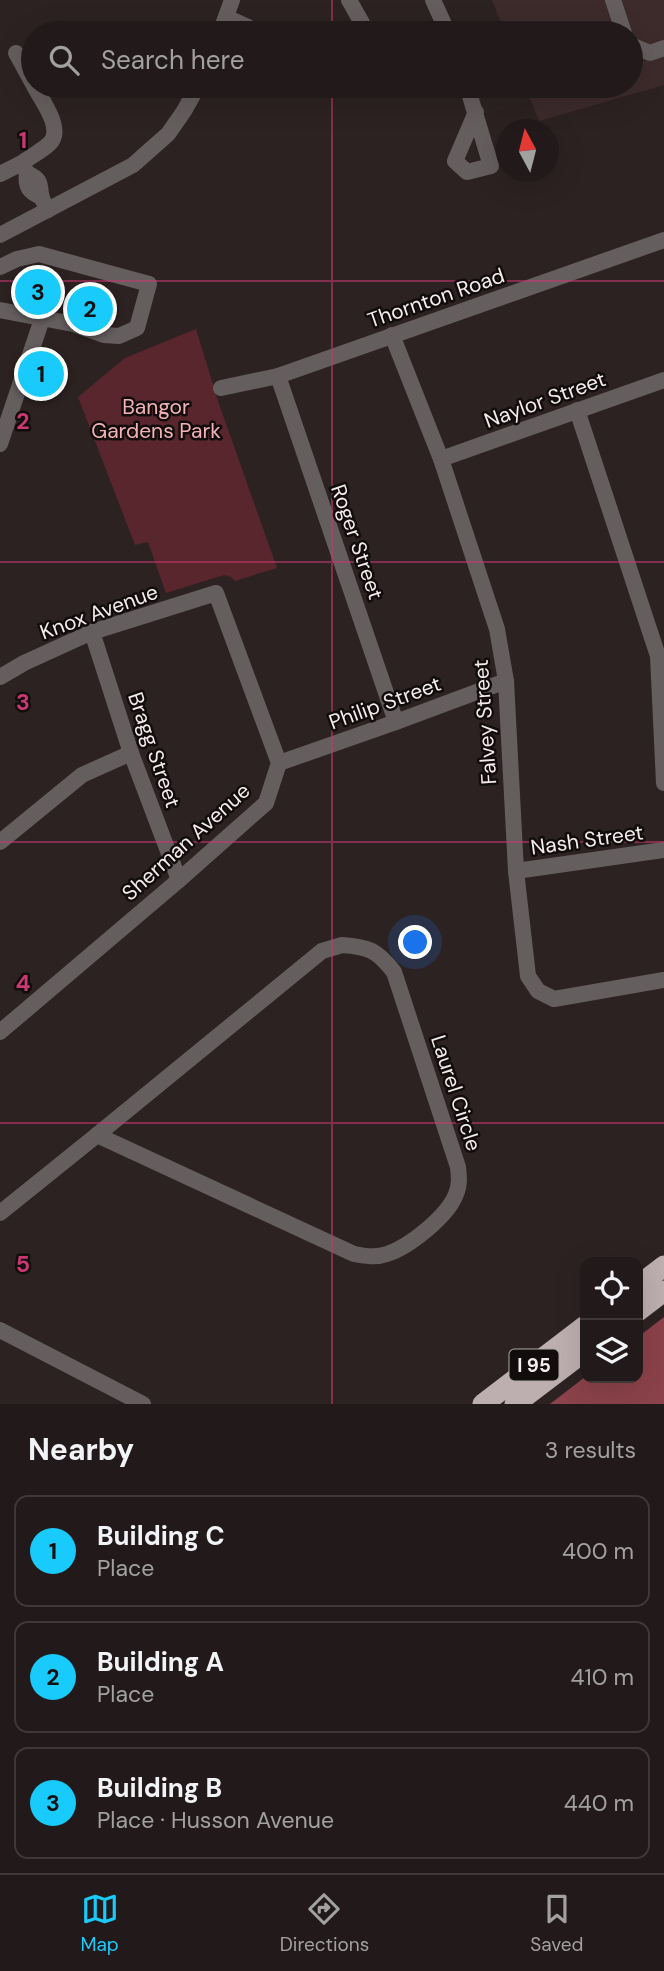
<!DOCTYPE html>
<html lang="en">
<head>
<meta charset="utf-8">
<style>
  :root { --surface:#221a1a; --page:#2a2323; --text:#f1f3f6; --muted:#a2a1a2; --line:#3f3839; --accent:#19cafc }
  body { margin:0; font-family:"DM Sans",sans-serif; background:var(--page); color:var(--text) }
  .controls { position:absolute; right:21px; bottom:21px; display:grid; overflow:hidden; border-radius:14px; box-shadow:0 7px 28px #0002 }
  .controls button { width:63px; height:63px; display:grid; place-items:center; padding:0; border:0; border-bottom:2px solid var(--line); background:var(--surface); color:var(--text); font:35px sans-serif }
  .compass { position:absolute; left:496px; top:119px; width:63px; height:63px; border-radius:50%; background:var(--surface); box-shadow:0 7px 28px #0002; rotate:353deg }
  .you { position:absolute; left:416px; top:943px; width:24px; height:24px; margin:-18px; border:5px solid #fff; border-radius:50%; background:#1a73e8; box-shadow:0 0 0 10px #1a73e833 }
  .badge { display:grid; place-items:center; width:46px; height:46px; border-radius:50%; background:var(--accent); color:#111; font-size:23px; font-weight:700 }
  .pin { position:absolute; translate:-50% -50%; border:4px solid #fff; box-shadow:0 2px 7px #0006 }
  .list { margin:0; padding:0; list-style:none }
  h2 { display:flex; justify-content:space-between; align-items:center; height:91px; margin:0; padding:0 28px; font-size:30px }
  h2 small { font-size:23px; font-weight:400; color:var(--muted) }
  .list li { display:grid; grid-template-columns:46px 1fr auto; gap:21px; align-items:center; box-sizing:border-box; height:112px; margin:0 14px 14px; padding:0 14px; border:2px solid var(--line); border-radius:14px }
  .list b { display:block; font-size:26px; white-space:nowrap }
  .list p { margin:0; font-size:23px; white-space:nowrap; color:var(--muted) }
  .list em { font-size:23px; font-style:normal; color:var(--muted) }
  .icon { flex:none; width:38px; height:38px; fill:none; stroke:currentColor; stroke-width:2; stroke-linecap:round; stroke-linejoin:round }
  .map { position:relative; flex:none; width:664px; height:1404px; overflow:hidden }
  .search { position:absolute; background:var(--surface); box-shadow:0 7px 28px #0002; left:21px; right:21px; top:21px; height:77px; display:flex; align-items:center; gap:18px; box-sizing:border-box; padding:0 24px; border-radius:38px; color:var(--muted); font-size:26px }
  .sheet { height:469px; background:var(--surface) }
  nav { display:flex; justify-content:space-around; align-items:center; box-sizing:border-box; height:98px; border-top:2px solid var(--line); background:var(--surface); font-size:19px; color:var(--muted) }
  nav a { display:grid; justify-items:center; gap:4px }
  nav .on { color:var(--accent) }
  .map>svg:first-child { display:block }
  .built { fill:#3d2b2c }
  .green { fill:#58262c }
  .forest { fill:#8b424a }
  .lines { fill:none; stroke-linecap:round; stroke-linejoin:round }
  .minor { stroke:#655e5f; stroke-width:16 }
  .highway { stroke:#bdaeaf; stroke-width:21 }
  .grid { fill:none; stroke:#ca3871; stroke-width:2; stroke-opacity:0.55 }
  .labels { text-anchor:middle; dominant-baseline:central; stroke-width:5; stroke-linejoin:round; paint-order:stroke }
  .shield { fill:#120d0d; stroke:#b0a9aa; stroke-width:2 }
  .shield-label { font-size:19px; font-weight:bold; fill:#f4eced }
  .street-label { font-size:21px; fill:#f4eced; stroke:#120d0d }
  .park-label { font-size:21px; fill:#f4b2b6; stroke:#120d0d }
  .grid-label { font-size:23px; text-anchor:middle; font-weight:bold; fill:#ca3871; stroke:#120d0d; stroke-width:5; stroke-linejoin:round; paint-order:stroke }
</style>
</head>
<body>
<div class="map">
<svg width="664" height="1404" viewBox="0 0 664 1404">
  <rect width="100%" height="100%" fill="#2d2222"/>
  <path class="built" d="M492,0H664V85L539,121L525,86H631V33H505Z"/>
  <path class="green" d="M196,329L219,404L277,568L235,581L231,577L224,575L166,593L148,542L135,545L78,397L125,358Z"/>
  <path class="forest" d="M664,1317V1404H550L585,1377L638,1378V1337Z"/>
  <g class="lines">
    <g class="minor">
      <path d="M433,0L448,33"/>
      <path d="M613,0L624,33"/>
      <path d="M226,17L248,27L252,33"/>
      <path d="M220,33L232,0"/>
      <path d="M349,33L362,23L349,0"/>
      <path d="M631,45L650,53L664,48"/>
      <path d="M16,53L33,84"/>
      <path d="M467,86L491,166L467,172L455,161L476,112"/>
      <path d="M22,163C31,156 42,151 50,143C64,129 41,99 34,86"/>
      <path d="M0,174L22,163L26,171"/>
      <path d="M41,197C29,192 25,187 27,173C44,181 38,184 42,198C43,202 46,206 48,210"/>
      <path d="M0,235L133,165L168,134L184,111L198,86"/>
      <path d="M0,267L17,259L39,254L149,284L137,328L119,336L104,335L73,324L0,310"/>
      <path d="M392,335L441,459L497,629L506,681L516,871L528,976L538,991L554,999L664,980"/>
      <path d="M278,376L396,722"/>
      <path d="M221,388L278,376L664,240"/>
      <path d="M577,410L658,656L664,783"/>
      <path d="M0,444L42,319"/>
      <path d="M441,459L664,380"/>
      <path d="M92,632L131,753L179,880"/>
      <path d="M0,677L24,663L92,632L216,593L279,763L266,803L179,880L0,1032"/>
      <path d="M279,763L396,722L506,681"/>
      <path d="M0,842L82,775L131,753"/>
      <path d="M516,871L664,850"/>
      <path d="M342,945C369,947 377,950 394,972L458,1167C459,1176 460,1185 456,1194C448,1216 409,1247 387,1254C376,1258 365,1256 354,1254L97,1135L322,951Z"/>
      <path d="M0,1213L97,1135"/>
      <path d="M0,1330L143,1404"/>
    </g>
    <g class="highway">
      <path d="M638,1286L664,1266"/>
      <path d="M638,1311L664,1291"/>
      <path d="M483,1404L585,1326"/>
      <path d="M515,1404L585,1351"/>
    </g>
  </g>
  <path class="grid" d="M332,0V33M332,86V1404M0,281H664M0,562H664M0,842H664M0,1123H664"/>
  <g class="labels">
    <rect class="shield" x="509.5" y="1349.5" width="49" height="31" rx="5"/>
    <g class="shield-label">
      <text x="534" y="1365">I 95</text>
    </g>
    <g class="street-label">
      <text transform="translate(436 298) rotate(-19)">Thornton Road</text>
      <text transform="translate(545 400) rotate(-20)">Naylor Street</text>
      <text transform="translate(357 542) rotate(71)">Roger Street</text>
      <text transform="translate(99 612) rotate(-20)">Knox Avenue</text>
      <text transform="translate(385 703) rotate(-20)">Philip Street</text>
      <text transform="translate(485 722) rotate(-94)">Falvey Street</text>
      <text transform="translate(154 750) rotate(71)">Bragg Street</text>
      <text transform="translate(587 840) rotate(-8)">Nash Street</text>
      <text transform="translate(186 842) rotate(-42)">Sherman Avenue</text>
      <text transform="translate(456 1093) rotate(72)">Laurel Circle</text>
    </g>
    <g class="park-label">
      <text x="156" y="407">Bangor<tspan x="156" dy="24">Gardens Park</tspan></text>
    </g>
  </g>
  <g class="grid-label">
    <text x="23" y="148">1</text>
    <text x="23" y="429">2</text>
    <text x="23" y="710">3</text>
    <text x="23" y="991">4</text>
    <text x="23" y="1272">5</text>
  </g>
</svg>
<div class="controls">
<button><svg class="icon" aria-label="locate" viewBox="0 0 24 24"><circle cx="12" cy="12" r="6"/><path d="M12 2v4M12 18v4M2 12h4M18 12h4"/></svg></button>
<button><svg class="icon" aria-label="layers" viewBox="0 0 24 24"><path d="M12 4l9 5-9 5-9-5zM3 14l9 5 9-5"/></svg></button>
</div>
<svg class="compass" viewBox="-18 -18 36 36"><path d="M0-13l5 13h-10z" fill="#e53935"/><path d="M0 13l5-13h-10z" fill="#a2a1a2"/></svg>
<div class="you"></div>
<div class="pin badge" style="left:41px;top:374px">1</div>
<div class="pin badge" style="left:90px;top:309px">2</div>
<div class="pin badge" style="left:38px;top:292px">3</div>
<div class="search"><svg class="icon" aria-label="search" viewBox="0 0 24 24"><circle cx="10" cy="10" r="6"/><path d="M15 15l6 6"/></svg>Search here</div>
</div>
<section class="sheet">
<h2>Nearby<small>3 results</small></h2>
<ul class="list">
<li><span class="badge">1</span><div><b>Building C</b><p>Place</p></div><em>400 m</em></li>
<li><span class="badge">2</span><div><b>Building A</b><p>Place</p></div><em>410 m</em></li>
<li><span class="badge">3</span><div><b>Building B</b><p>Place · Husson Avenue</p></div><em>440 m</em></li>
</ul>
</section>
<nav>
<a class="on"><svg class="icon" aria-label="map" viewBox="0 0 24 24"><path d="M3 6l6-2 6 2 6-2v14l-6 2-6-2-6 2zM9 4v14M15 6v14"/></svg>Map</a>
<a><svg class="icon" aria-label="directions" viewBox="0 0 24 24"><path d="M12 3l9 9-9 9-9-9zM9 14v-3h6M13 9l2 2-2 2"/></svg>Directions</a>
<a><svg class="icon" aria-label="saved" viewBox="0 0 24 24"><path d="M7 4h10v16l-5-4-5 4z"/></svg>Saved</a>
</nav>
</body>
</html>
